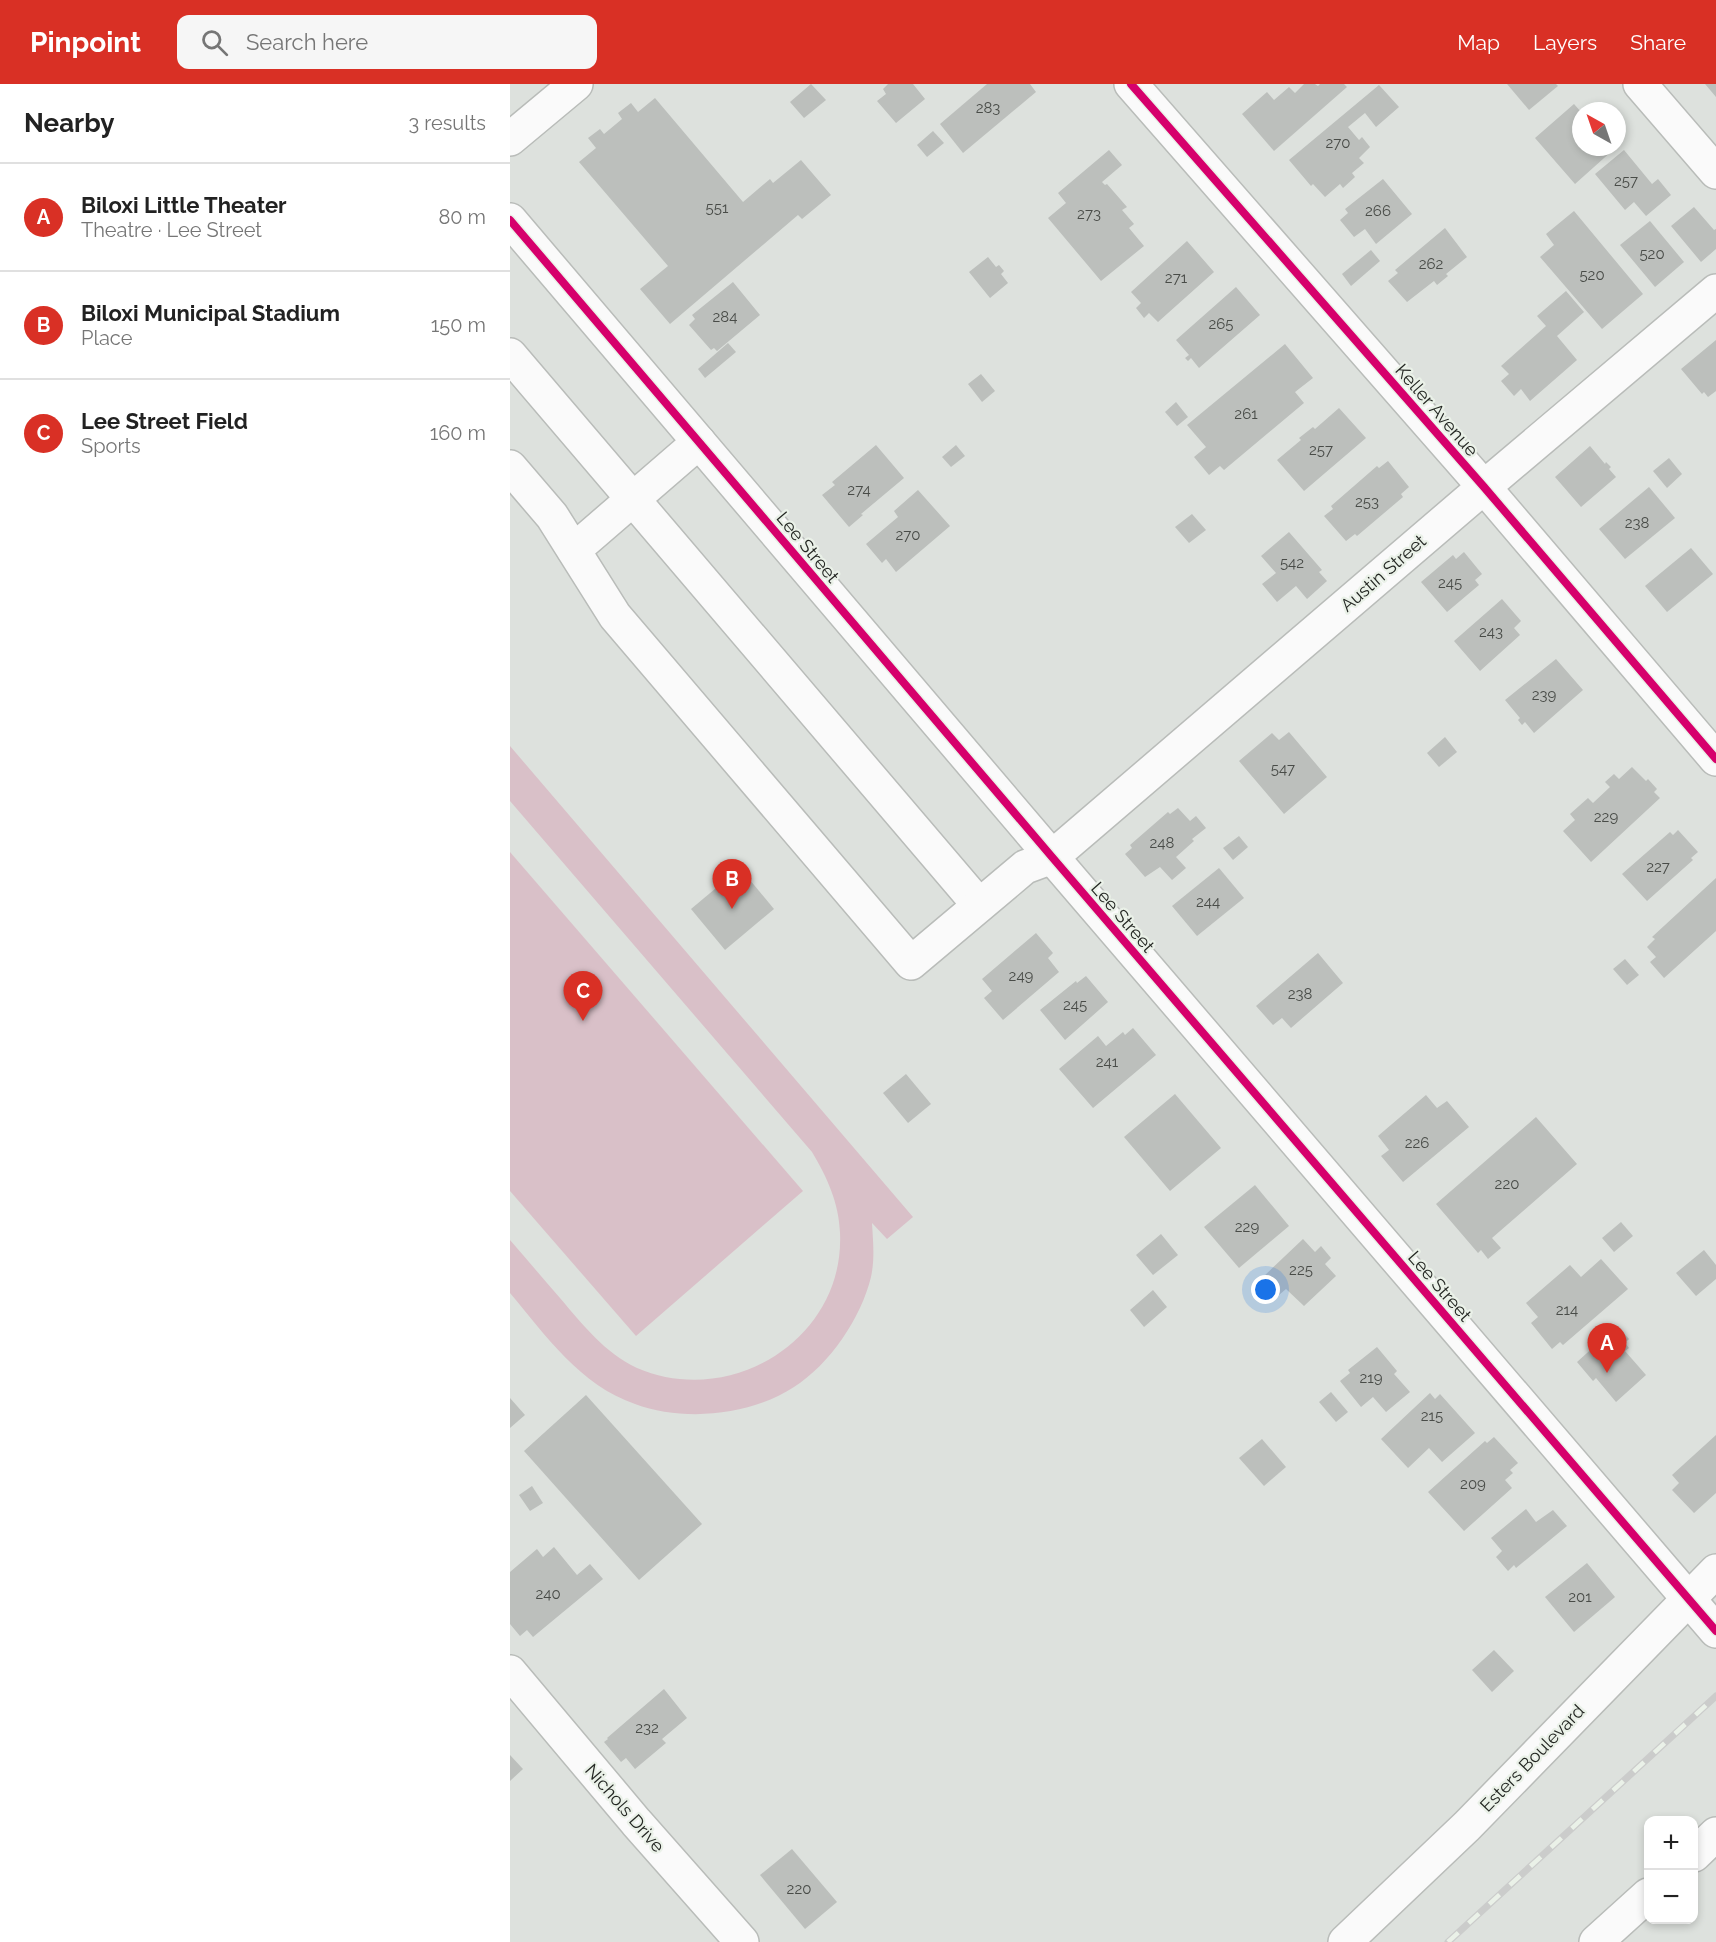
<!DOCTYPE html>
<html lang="en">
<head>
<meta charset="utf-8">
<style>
  :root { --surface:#fff; --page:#f6f6f6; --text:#222; --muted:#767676; --line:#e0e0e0; --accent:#d93025 }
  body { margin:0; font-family:Raleway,sans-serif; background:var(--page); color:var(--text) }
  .controls { position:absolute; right:18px; bottom:18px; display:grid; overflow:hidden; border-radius:12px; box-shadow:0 3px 9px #0003 }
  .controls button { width:54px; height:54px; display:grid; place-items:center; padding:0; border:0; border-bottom:2px solid var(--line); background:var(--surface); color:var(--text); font:30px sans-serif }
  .compass { position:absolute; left:1062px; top:18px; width:54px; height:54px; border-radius:50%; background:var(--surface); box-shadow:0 3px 9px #0003; rotate:320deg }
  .you { position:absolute; left:756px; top:1206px; width:21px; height:21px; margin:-15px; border:4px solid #fff; border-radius:50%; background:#1a73e8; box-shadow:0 0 0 9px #1a73e833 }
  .badge { display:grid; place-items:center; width:39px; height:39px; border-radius:50%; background:var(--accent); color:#fff; font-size:20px; font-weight:700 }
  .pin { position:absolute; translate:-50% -50px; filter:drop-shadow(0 2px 3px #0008) }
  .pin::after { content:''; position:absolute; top:32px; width:21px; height:18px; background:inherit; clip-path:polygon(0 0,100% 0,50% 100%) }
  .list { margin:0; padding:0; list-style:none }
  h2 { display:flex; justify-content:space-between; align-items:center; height:78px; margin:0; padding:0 24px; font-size:26px }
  h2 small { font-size:20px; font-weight:400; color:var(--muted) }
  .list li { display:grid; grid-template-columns:39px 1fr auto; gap:18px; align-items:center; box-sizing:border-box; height:108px; padding:0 24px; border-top:2px solid var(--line) }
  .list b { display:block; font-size:22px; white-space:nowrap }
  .list p { margin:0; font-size:20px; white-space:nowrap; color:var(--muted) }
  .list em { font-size:20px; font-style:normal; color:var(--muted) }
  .icon { flex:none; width:33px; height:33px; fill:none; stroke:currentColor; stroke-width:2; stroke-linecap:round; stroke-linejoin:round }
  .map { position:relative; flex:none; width:1206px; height:1858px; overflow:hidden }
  header { display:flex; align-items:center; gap:36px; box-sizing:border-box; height:84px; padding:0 30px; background:var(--accent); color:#fff }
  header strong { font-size:28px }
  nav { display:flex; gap:33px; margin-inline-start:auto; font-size:21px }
  .search { width:420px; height:54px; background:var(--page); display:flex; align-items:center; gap:15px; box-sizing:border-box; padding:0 21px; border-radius:12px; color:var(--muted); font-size:22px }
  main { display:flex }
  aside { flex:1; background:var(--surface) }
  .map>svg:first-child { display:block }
  .green { fill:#d9c0c8 }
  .building { fill:#bcbfbc }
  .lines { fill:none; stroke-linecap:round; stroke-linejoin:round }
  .minor-casing { stroke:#b9bcb9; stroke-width:36 }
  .major-casing { stroke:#b9bcb9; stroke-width:36 }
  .minor { stroke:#fafafa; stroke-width:33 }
  .major { stroke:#fafafa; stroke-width:33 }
  .rail-casing { stroke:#cbcccb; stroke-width:7 }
  .rail { stroke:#eaf1e8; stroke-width:4.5; stroke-dasharray:14; stroke-linecap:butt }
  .cycleway-casing { stroke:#eaf1e8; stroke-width:11 }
  .cycleway { stroke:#d6006c; stroke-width:8 }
  .labels { text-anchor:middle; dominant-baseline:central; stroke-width:4.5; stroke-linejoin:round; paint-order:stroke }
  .number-label { font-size:15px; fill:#494c48 }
  .street-label { font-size:18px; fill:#232622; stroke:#eaf1e8 }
</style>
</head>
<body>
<header>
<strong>Pinpoint</strong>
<div class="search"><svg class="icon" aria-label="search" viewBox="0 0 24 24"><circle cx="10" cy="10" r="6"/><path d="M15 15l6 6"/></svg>Search here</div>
<nav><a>Map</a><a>Layers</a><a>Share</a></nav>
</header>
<main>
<aside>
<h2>Nearby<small>3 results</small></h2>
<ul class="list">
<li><span class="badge">A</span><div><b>Biloxi Little Theater</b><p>Theatre · Lee Street</p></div><em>80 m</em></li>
<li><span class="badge">B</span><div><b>Biloxi Municipal Stadium</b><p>Place</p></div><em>150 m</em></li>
<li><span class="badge">C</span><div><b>Lee Street Field</b><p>Sports</p></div><em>160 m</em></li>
</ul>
</aside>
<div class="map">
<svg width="1206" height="1858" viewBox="0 0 1206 1858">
  <rect width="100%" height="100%" fill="#dde1dd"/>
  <g class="green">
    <path d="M0,662L403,1133L377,1155L362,1139C363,1157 365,1174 361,1193C351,1234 320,1280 284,1303C240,1332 174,1338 125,1320C70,1301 36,1252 0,1209V1156C17,1175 33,1195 50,1214C73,1241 95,1269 127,1284C222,1325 335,1254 330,1149C329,1119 317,1093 302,1068L0,717Z"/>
    <path d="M0,768L293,1107L126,1252L0,1107Z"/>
  </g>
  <g class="building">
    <path d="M301,0L316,16L294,34L280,18Z"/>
    <path d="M378,0H403L415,15L386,39L367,17L376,10L373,5Z"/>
    <path d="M477,0H520L526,8L453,69L430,40Z"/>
    <path d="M794,0H805L808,2L810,0H834L837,3L764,67L732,30L757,8L764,16L779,3L785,9Z"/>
    <path d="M997,0H1046L1048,2L1019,26Z"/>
    <path d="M1195,0H1206V13Z"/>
    <path d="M869,1L889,23L866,43L855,29L838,43L849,56L852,53L860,63L849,74L854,79L842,89L845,93L833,104L830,100L815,113L803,100L801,102L779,76Z"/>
    <path d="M145,14L233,118L260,95L263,99L291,76L321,111L292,135L288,131L160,240L130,205L158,182L69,78L86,64L78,54L90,45L94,50L112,35L108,29L121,19L128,28Z"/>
    <path d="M1064,20L1071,28V63H1100L1103,66L1065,100L1025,54Z"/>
    <path d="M423,47L434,59L417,73L407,61Z"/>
    <path d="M599,66L612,81L592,98L595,101L597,100L617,123L612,126L624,140L619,144L634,162L591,197L538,134L556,119L548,109Z"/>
    <path d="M1114,66L1142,100L1148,95L1161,111L1136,132L1124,118L1115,126L1085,90Z"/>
    <path d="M873,95L902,130L866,160L855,145L844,153L830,136L838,129L835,125Z"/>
    <path d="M1184,123L1204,146L1206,145V165L1191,178L1161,142Z"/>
    <path d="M1064,127L1133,210L1092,245L1030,173L1044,161L1036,150Z"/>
    <path d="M1140,137L1174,178L1145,203L1110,161Z"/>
    <path d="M935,144L957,173L936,190L938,192L927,201L924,197L897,218L878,197L888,189L885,186Z"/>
    <path d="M677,157L704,188L648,238L639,229L634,234L626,224L631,219L621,208Z"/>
    <path d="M861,166L870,177L841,202L832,190Z"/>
    <path d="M478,173L486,183L489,181L494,187L491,190L498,199L480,214L459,188Z"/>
    <path d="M223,198L250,231L207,267L204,264L201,266L179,241L185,235L182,231Z"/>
    <path d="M726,203L750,231L689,284L681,274L678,277L675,274L679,271L666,256Z"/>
    <path d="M1056,207L1074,228L1047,252L1067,276L1020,317L1011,305L1004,312L991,297L999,290L991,282L1036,242L1027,232Z"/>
    <path d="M1206,256V307L1198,313L1194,308L1192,310L1171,285Z"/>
    <path d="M218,259L226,268L195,294L188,285Z"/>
    <path d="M775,260L803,294L785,308L794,319L714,386L710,382L699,391L684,373L696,363L677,341Z"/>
    <path d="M471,290L485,307L472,318L458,300Z"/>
    <path d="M666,318L678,333L667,342L655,328Z"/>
    <path d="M829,324L856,354L794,407L767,376L791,356L789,354L803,343L805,345Z"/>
    <path d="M366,361L394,394L351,430L353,431L339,443L312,411L325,401L322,398Z"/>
    <path d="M446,361L455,372L441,383L432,373Z"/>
    <path d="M1080,362L1095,380L1096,378L1101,383L1099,385L1106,393L1071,423L1045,393Z"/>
    <path d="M1159,374L1172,390L1157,404L1143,387Z"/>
    <path d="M878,377L899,403L891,410L893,413L847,452L845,450L836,457L814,432L823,425L821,422L867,382L869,384Z"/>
    <path d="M1139,403L1165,434L1115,475L1089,445Z"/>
    <path d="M408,406L440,442L386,488L376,475L372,479L356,460L388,433L384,427Z"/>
    <path d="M682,430L696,446L679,459L665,443Z"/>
    <path d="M779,448L812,486L809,488L817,497L797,515L786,502L767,518L752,500L766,489L751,472Z"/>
    <path d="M1181,464L1203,490L1157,528L1135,502Z"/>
    <path d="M954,468L972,490L965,496L969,501L937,528L911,498L943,471L946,475Z"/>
    <path d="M992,515L1011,537L1004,544L1010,551L970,587L944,557Z"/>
    <path d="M1046,575L1073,606L1024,649L1015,638L1012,641L1008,636L1010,634L995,616Z"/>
    <path d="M779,648L817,693L774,730L729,677L762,649L769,656Z"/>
    <path d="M935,653L947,668L929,683L917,669Z"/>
    <path d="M1122,683L1136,697L1138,695L1147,705L1144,708L1150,714L1081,778L1053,747L1065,736L1060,730L1078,714L1083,719L1100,703L1095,698L1104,690L1109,695Z"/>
    <path d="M668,724L680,737L686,732L696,744L682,755L684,757L666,773L676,784L662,796L650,783L635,793L615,770L622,764L620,761L658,728L660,730Z"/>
    <path d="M1168,746L1188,768L1181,774L1183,776L1137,817L1112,790L1160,748L1163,751Z"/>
    <path d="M729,752L738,763L723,776L713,764Z"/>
    <path d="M230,784L264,825L215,866L181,825Z"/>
    <path d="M709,784L734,814L687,852L662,822Z"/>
    <path d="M1206,794V847L1154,894L1140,878L1146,873L1137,863L1145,855L1142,853Z"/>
    <path d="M526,849L543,869L538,874L549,888L493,936L474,914L482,907L472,895Z"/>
    <path d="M808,869L833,899L781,944L772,934L763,941L746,922Z"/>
    <path d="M1115,875L1129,891L1117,901L1103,885Z"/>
    <path d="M576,892L598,918L555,956L530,926L566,897L567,899Z"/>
    <path d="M623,944L646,971L583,1024L549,985L588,952L596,962L613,948L615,951Z"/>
    <path d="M396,990L421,1020L398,1039L373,1009Z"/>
    <path d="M665,1010L711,1064L660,1107L614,1053Z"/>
    <path d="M916,1011L927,1024L937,1017L959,1043L893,1098L871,1072L879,1066L868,1052Z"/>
    <path d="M1026,1033L1067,1080L982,1154L991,1164L978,1175L971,1166L968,1169L926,1120Z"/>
    <path d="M745,1101L779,1142L729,1184L694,1143Z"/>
    <path d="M1111,1138L1123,1152L1104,1168L1092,1154Z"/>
    <path d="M651,1150L668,1171L643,1191L626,1171Z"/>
    <path d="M793,1155L805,1168L811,1162L821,1174L815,1180L826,1192L794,1222L776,1205L769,1211L753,1193Z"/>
    <path d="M1194,1166L1206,1181V1195L1186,1212L1166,1189Z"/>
    <path d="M1091,1175L1118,1205L1053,1261L1050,1258L1042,1265L1021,1239L1028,1233L1016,1219L1060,1181L1071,1193Z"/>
    <path d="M643,1206L657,1223L634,1243L620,1226Z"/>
    <path d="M1107,1242L1119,1255L1115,1259L1119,1264L1115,1267L1136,1291L1106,1318L1086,1294L1083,1297L1067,1278Z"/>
    <path d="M867,1263L887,1287L884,1290L900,1308L876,1328L863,1313L851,1323L830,1297L840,1289L838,1286Z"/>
    <path d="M821,1308L838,1328L826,1338L809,1318Z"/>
    <path d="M920,1309L925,1315L930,1310L965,1349L932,1378L919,1364L898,1384L871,1355Z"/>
    <path d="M76,1311L192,1440L129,1496L14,1367Z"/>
    <path d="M0,1314L15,1331L0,1344Z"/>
    <path d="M1206,1351V1409L1184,1429L1162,1406L1169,1399L1162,1391Z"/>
    <path d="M984,1353L1008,1379L1000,1386L1003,1389L995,1396L1002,1404L954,1447L918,1408L975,1357L977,1359Z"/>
    <path d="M752,1355L776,1383L754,1402L729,1374Z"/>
    <path d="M22,1402L33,1419L20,1427L9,1411Z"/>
    <path d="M1016,1425L1026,1438L1043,1426L1057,1442L1006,1484L1004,1481L998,1487L986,1473L992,1467L981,1454Z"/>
    <path d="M44,1463L67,1491L80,1480L93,1495L23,1553L17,1546L10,1552L0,1540V1488L27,1465L33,1473Z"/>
    <path d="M1077,1479L1105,1513L1064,1548L1035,1513Z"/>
    <path d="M984,1566L1004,1587L982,1608L962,1586Z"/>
    <path d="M154,1605L177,1634L152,1655L156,1659L125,1685L116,1674L111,1678L94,1658L98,1655L97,1654Z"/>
    <path d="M0,1671L13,1685L0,1697Z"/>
    <path d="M282,1765L327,1818L295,1845L250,1791Z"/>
  </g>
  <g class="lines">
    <g class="minor-casing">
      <g id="minor">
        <path d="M621,0L974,403L1206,675"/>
        <path d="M1130,0L1206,88"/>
        <path d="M0,136L542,773L1206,1547"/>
        <path d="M0,271L469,821"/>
        <path d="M0,383L42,432L105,532L401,879L515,783L542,773L974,403L1206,207"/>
        <path d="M64,466L189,358"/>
        <path d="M0,1588L126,1738L232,1858"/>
        <path d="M1184,1771L1206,1750"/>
        <path d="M835,1858L957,1742L1206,1487"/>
        <path d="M1086,1858L1138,1811"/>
      </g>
    </g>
    <g class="major-casing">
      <path id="major" d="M0,55L66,0"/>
    </g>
    <use href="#minor" class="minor"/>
    <use href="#major" class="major"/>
    <g class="rail-casing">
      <path id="rail" d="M938,1858L1206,1612"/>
    </g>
    <use href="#rail" class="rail"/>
    <g class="cycleway-casing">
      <g id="cycleway">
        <path d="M621,0L974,403L1206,675"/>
        <path d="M0,136L542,773L1206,1547"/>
      </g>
    </g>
    <use href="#cycleway" class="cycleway"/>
  </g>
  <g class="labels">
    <g class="number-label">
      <text x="478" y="24">283</text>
      <text x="828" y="59">270</text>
      <text x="1116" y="97">257</text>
      <text x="207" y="124">551</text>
      <text x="868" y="127">266</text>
      <text x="579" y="130">273</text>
      <text x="1142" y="170">520</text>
      <text x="921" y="180">262</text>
      <text x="1082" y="191">520</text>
      <text x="666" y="194">271</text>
      <text x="215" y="233">284</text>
      <text x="711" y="240">265</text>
      <text x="736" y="330">261</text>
      <text x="811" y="366">257</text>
      <text x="349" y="406">274</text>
      <text x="857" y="418">253</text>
      <text x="1127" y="439">238</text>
      <text x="398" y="451">270</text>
      <text x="782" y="479">542</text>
      <text x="940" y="499">245</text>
      <text x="981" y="548">243</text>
      <text x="1034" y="611">239</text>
      <text x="773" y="685">547</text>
      <text x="1096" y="733">229</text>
      <text x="652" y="759">248</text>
      <text x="1148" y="783">227</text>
      <text x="698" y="818">244</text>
      <text x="511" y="892">249</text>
      <text x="790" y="910">238</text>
      <text x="565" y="921">245</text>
      <text x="597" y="978">241</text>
      <text x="907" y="1059">226</text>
      <text x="997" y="1100">220</text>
      <text x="737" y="1143">229</text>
      <text x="791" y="1186">225</text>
      <text x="1057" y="1226">214</text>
      <text x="861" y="1294">219</text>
      <text x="922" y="1332">215</text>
      <text x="963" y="1400">209</text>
      <text x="38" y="1510">240</text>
      <text x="1070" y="1513">201</text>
      <text x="137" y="1644">232</text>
      <text x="289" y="1805">220</text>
    </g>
    <g class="street-label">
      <text transform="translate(927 326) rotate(49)">Keller Avenue</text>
      <text transform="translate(298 463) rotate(50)">Lee Street</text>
      <text transform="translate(873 489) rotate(-41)">Austin Street</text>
      <text transform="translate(613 833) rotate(49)">Lee Street</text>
      <text transform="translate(930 1202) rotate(49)">Lee Street</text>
      <text transform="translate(1022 1674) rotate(-46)">Esters Boulevard</text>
      <text transform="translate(115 1724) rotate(49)">Nichols Drive</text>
    </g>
  </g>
</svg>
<div class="controls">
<button>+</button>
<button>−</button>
</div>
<svg class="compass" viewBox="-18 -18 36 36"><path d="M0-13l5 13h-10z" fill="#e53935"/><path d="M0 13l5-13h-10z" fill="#767676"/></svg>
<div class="you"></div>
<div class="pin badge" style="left:1097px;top:1289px">A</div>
<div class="pin badge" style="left:222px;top:825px">B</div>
<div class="pin badge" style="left:73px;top:937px">C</div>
</div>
</main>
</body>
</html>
